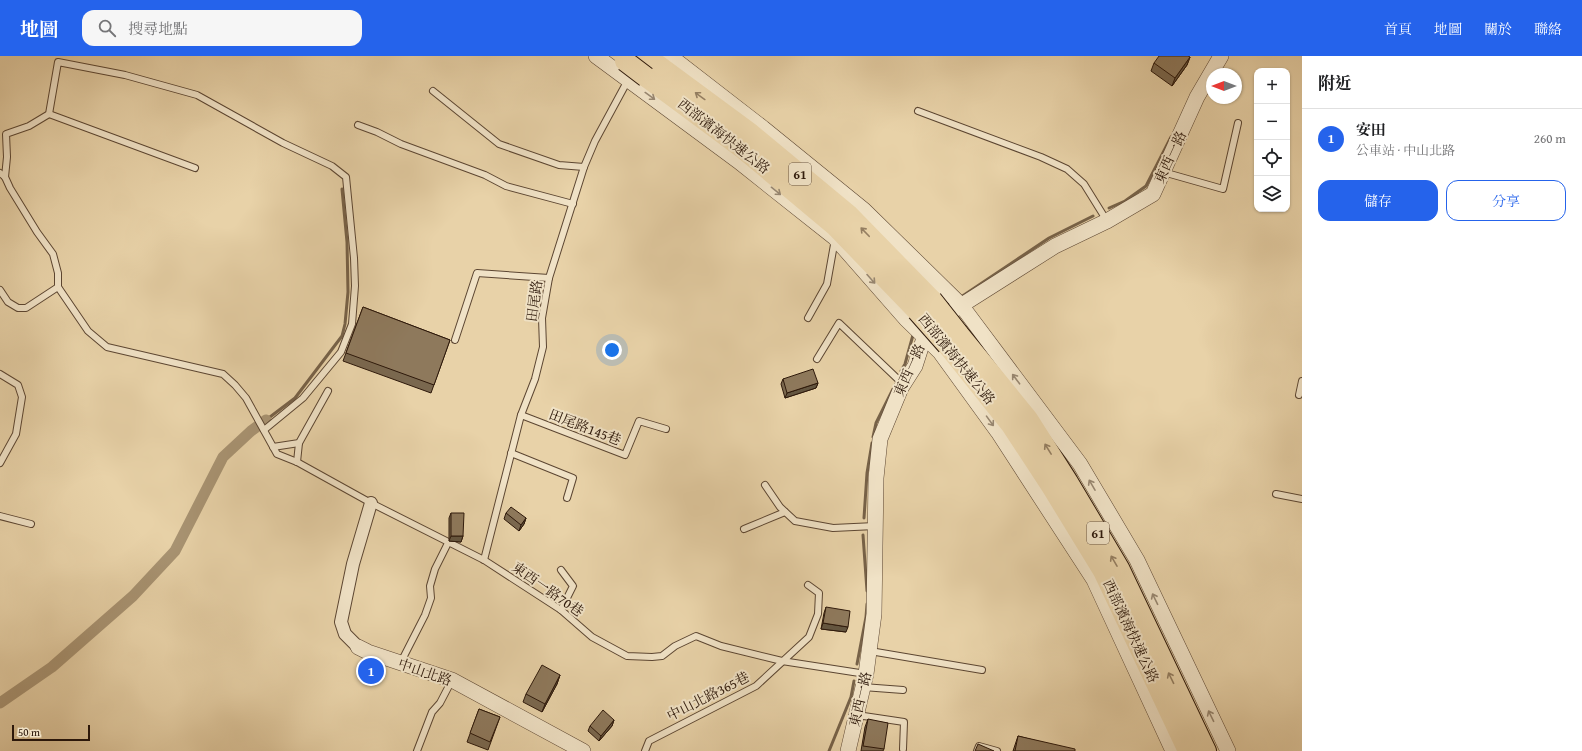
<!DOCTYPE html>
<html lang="zh-TW">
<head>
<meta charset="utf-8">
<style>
  :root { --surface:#fff; --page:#f6f6f6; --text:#202124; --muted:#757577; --line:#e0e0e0; --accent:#2563eb }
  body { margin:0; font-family:"Gentium Book Plus","Noto Serif TC",serif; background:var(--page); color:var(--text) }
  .controls { position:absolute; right:12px; top:12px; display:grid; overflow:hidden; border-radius:8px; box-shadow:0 1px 3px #0004 }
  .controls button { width:36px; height:36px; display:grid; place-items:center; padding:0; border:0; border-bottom:1px solid var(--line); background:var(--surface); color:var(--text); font:20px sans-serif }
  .compass { position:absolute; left:1206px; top:12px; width:36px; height:36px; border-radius:50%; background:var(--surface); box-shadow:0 1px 3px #0004; rotate:270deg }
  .scale { position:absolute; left:12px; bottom:10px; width:78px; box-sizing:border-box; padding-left:4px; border:2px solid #2d180a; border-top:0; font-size:11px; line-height:14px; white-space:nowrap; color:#2d180a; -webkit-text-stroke:3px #f0e2c6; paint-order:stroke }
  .you { position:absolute; left:612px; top:294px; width:14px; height:14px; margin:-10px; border:3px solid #fff; border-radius:50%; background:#1a73e8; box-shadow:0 0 0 6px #1a73e833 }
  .badge { display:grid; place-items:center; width:26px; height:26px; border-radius:50%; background:var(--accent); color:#fff; font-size:13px; font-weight:700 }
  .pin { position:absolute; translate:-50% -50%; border:2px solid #fff; box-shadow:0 1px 4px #0006 }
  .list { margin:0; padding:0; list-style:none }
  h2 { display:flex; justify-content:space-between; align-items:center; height:52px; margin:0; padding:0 16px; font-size:17px }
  h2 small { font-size:13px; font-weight:400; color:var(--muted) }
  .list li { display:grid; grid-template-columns:26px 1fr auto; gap:12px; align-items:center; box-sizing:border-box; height:60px; padding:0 16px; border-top:1px solid var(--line) }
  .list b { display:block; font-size:15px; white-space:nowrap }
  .list p { margin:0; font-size:13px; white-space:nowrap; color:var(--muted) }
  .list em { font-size:13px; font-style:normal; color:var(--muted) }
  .actions { display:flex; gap:8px; padding:12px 16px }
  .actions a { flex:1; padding:9px 0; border:1px solid var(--accent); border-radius:12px; text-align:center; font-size:14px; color:var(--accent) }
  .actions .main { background:var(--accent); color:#fff }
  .icon { flex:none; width:22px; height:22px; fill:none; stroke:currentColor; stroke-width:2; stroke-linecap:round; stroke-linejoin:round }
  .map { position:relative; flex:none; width:1302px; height:695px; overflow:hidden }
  header { display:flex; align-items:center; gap:24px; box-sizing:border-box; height:56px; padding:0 20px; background:var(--accent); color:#fff }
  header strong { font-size:19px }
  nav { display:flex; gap:22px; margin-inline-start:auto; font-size:14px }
  .search { width:280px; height:36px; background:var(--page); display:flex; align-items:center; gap:10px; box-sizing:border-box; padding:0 14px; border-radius:12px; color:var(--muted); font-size:15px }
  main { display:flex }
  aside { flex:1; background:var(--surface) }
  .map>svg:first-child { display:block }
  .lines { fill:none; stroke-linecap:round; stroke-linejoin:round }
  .stream { stroke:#776248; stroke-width:3 }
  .canal { stroke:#a89372; stroke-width:11 }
  .service-casing { stroke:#5c4632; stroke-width:8 }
  .minor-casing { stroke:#5c4632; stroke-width:14 }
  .tertiary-casing { stroke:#5c4632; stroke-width:16 }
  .trunk-casing { stroke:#2d180a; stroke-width:22 }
  .service { stroke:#f0e2c6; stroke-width:6 }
  .minor { stroke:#f0e2c6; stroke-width:12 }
  .tertiary { stroke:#f0e2c6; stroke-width:15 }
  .trunk { stroke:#e8d2a8; stroke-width:20 }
  .trunk-bridge-casing { stroke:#2d180a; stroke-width:22; stroke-linecap:butt }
  .trunk-bridge { stroke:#e8d2a8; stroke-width:20 }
  .wall { fill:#7a684f; stroke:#2d180a }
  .shaded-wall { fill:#635540; stroke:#2d180a }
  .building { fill:#8e795c; stroke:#2d180a }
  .oneway { stroke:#988771 }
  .oneway2 { stroke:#947e61 }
  .labels { text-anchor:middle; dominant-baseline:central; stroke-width:4; stroke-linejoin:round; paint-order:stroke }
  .shield { fill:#f0e2c6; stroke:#685542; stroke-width:1 }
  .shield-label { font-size:13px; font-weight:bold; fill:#2d180a }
  .street-label { font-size:14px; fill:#2d180a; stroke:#f0e2c6 }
</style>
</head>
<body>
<header>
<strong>地圖</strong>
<div class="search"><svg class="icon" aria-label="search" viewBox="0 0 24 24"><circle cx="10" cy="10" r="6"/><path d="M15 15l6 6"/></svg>搜尋地點</div>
<nav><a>首頁</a><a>地圖</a><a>關於</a><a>聯絡</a></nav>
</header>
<main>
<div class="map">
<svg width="1302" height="695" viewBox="0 0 1302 695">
  <rect width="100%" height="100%" fill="#e8d2a8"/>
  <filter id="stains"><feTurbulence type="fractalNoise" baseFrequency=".005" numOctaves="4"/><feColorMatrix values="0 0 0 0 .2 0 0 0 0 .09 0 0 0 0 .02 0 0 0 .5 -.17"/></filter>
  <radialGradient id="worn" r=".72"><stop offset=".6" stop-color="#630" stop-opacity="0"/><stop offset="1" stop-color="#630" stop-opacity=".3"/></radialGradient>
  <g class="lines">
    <g class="stream">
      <path d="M1109,152L1125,145L1146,130L1171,81"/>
      <path d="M961,241L1049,182L1093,160"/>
      <path d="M901,315L905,308L913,279"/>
      <path d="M266,364L295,342L342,280L345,268L348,236L347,186L342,133"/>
      <path d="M873,381L876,367L893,333"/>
      <path d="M864,462L867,417L872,387"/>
      <path d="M863,479L867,535"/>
      <path d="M857,608L866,561L867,548"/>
      <path d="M829,695L851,641L854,625"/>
    </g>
    <path class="canal" d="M0,647L52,611L133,540L175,495L223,401L251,375L266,364"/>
    <g class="service-casing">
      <g id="service">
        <path d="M433,35L499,88L559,109L584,111"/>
        <path d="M918,55L1041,101L1067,113L1084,128L1107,165"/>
        <path d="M49,58L195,112"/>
        <path d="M358,69L377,76L401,88L485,119L506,130L573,148"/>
        <path d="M1163,116L1223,133L1238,67"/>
        <path d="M0,117L5,121L10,132L37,176L53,198L58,217V231L88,275L107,291L223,318L235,329L246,342L277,398L297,406L371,447L484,504L561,554L592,581L627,600L652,601L662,600L675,590L696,580L721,590L782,605L866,618"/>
        <path d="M5,121L7,101L6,78L29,70L49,58L58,6L125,19L197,39L283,87L332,110L346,121L354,202L355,230L352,268L341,296L303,342L264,374"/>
        <path d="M0,234L8,246L18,252H26L58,231"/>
        <path d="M808,262L827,228L835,183"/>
        <path d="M455,284L477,217L549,222"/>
        <path d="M817,303L839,267L903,328"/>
        <path d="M0,318L18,329L22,341L16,378L0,407"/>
        <path d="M1299,339L1302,325"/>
        <path d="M521,359L625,399L639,365L666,373"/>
        <path d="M273,391L299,387L328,335"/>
        <path d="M511,397L573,422L567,442"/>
        <path d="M297,406L299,387"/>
        <path d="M765,429L780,451L795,465L833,472L875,470"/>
        <path d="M1276,438L1302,443"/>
        <path d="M0,460L31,468"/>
        <path d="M744,473L785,456"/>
        <path d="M484,504L521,359L535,323L543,291L542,262L549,222L584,111L595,85L628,24"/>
        <path d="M561,514L573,530L561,554"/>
        <path d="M870,595L982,614"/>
        <path d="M401,606L425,559L431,542L430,530L435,513L448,487"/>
        <path d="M863,631L903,634"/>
        <path d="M857,659L904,666L903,693"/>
        <path d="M417,695L432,656L440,647L452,624"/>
        <path d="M645,695L649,685L756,630L809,581L818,558L819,537L808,529"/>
        <path d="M977,695L979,690L997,695"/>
      </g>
    </g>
    <g class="minor-casing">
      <path id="minor" d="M358,591L345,578L341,566L353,508L371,447"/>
    </g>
    <g class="tertiary-casing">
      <g id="tertiary">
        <path d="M596,0L738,105L835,182L906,263L940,296L998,376L1094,524L1173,695"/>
        <path d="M670,0L763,72L864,154L961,249L1080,408L1137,504L1228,695"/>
        <path d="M954,254L1055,190L1107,165L1153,138L1197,41L1221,0"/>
        <path d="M358,591L368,596L452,624L583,695"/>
        <path d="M848,695L866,618L874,558L876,422L880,383L901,332L915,310L924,282L930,275"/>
      </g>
    </g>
    <g class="trunk-casing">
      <g id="trunk">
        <path d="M646,0L749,76L849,159L932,244"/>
        <path d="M646,21L743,93L835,170L917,255"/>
        <path d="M958,277L1028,363L1068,426L1119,512L1206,695"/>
        <path d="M947,289L1011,369L1051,430L1103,515L1188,695"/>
      </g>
    </g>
    <use href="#service" class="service"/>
    <use href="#minor" class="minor"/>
    <use href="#tertiary" class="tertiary"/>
    <use href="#trunk" class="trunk"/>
    <g class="trunk-bridge-casing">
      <g id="trunk-bridge">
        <path d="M625,5L646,21"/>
        <path d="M932,244L958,277"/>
        <path d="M917,255L947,289"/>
      </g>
    </g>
    <use href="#trunk-bridge" class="trunk-bridge"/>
  </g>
  <g class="wall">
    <path d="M1190,1L1187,9L1172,30L1151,15L1154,7Z"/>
    <path d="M363,251L450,284L431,337L343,305Z"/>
    <path d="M783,323L818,327L816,332L785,342L781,328Z"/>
    <path d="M451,457L463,480L461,486L449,485V462Z"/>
    <path d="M506,457L526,462L524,468L519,475L504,463Z"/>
    <path d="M826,551L846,576L821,573L824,557Z"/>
    <path d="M560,619L557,628L542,656L523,646L526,638Z"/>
    <path d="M479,653L500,661L488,694L467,686Z"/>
    <path d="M868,663L884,693L883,695H861L865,671Z"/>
    <path d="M614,664L612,670L599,685L588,675L590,670Z"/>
    <path d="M1018,680L1075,695H1013Z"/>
  </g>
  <g class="shaded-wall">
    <path d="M1190,1L1187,9L1172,30L1175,22Z"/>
    <path d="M818,327L816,332L785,342L787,337Z"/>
    <path d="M526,462L524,468L519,475L521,469Z"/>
    <path d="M451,480H463L461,486L449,485Z"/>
    <path d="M823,567L848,571L846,576L821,573Z"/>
    <path d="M560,619L557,628L542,656L545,648Z"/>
    <path d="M614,664L612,670L599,685L601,680Z"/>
  </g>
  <g class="building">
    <path d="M1159,0H1188L1190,1L1175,22L1154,7Z"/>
    <path d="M363,251L450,284L434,329L346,297Z"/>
    <path d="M813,313L818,327L787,337L783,323Z"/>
    <path d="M511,451L526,462L521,469L506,457Z"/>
    <path d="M451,457H464L463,480H451Z"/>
    <path d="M826,551L850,555L848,571L823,567Z"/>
    <path d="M542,609L560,619L545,648L526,638Z"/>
    <path d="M479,653L500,661L490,686L470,677Z"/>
    <path d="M603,654L614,664L601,680L590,670Z"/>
    <path d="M868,663L888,667L884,693L863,690Z"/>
    <path d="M1018,680L1075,693V695H1015Z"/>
    <path d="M978,688L994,695H975Z"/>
  </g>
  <defs><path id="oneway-shaft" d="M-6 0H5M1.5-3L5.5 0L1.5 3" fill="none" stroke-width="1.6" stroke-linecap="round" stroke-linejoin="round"/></defs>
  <g class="oneway">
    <use href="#oneway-shaft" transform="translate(650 40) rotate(36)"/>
    <use href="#oneway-shaft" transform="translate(776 135) rotate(39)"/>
    <use href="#oneway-shaft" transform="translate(871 223) rotate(48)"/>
    <use href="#oneway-shaft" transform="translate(1016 323) rotate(-127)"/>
    <use href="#oneway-shaft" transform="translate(990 365) rotate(54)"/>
    <use href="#oneway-shaft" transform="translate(1092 429) rotate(-120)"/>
    <use href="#oneway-shaft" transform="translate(1155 543) rotate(-116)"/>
    <use href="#oneway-shaft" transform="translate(1211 660) rotate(-116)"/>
  </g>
  <g class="oneway2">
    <use href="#oneway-shaft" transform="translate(700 40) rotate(-144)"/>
    <use href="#oneway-shaft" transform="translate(865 176) rotate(-134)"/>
    <use href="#oneway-shaft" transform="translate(1048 393) rotate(-122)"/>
    <use href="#oneway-shaft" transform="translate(1114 505) rotate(-120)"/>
    <use href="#oneway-shaft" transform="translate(1171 622) rotate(-116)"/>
  </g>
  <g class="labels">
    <g class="shield">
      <rect x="789" y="107" width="22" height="22" rx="3"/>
      <rect x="1087" y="466" width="22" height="22" rx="3"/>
    </g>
    <g class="shield-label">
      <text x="800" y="118">61</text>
      <text x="1098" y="477">61</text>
    </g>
    <g class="street-label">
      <text transform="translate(724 80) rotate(38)">西部濱海快速公路</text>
      <text transform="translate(1170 101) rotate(-65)">東西一路</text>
      <text transform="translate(534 245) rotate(-82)">田尾路</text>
      <text transform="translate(957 303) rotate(51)">西部濱海快速公路</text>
      <text transform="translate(909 314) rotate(-66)">東西一路</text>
      <text transform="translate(585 371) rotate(21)">田尾路145巷</text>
      <text transform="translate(548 533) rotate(35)">東西一路70巷</text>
      <text transform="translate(1131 575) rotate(65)">西部濱海快速公路</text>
      <text transform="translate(425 616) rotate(19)">中山北路</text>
      <text transform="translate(708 640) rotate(-27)">中山北路365巷</text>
      <text transform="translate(860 643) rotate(-77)">東西一路</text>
    </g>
  </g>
  <rect width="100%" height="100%" filter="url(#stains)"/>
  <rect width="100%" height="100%" fill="url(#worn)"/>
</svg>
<div class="controls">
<button>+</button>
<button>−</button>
<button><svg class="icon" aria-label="locate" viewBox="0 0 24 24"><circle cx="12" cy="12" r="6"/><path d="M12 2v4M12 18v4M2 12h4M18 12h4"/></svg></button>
<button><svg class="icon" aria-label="layers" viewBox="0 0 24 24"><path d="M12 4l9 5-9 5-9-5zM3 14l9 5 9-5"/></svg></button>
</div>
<svg class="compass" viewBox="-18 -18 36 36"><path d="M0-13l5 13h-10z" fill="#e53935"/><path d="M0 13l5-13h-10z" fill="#757577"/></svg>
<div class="scale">50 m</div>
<div class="you"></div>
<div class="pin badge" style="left:371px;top:615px">1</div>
</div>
<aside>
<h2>附近<small></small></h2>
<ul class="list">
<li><span class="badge">1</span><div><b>安田</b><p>公車站 · 中山北路</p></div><em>260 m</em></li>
</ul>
<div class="actions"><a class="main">儲存</a><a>分享</a></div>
</aside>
</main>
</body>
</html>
